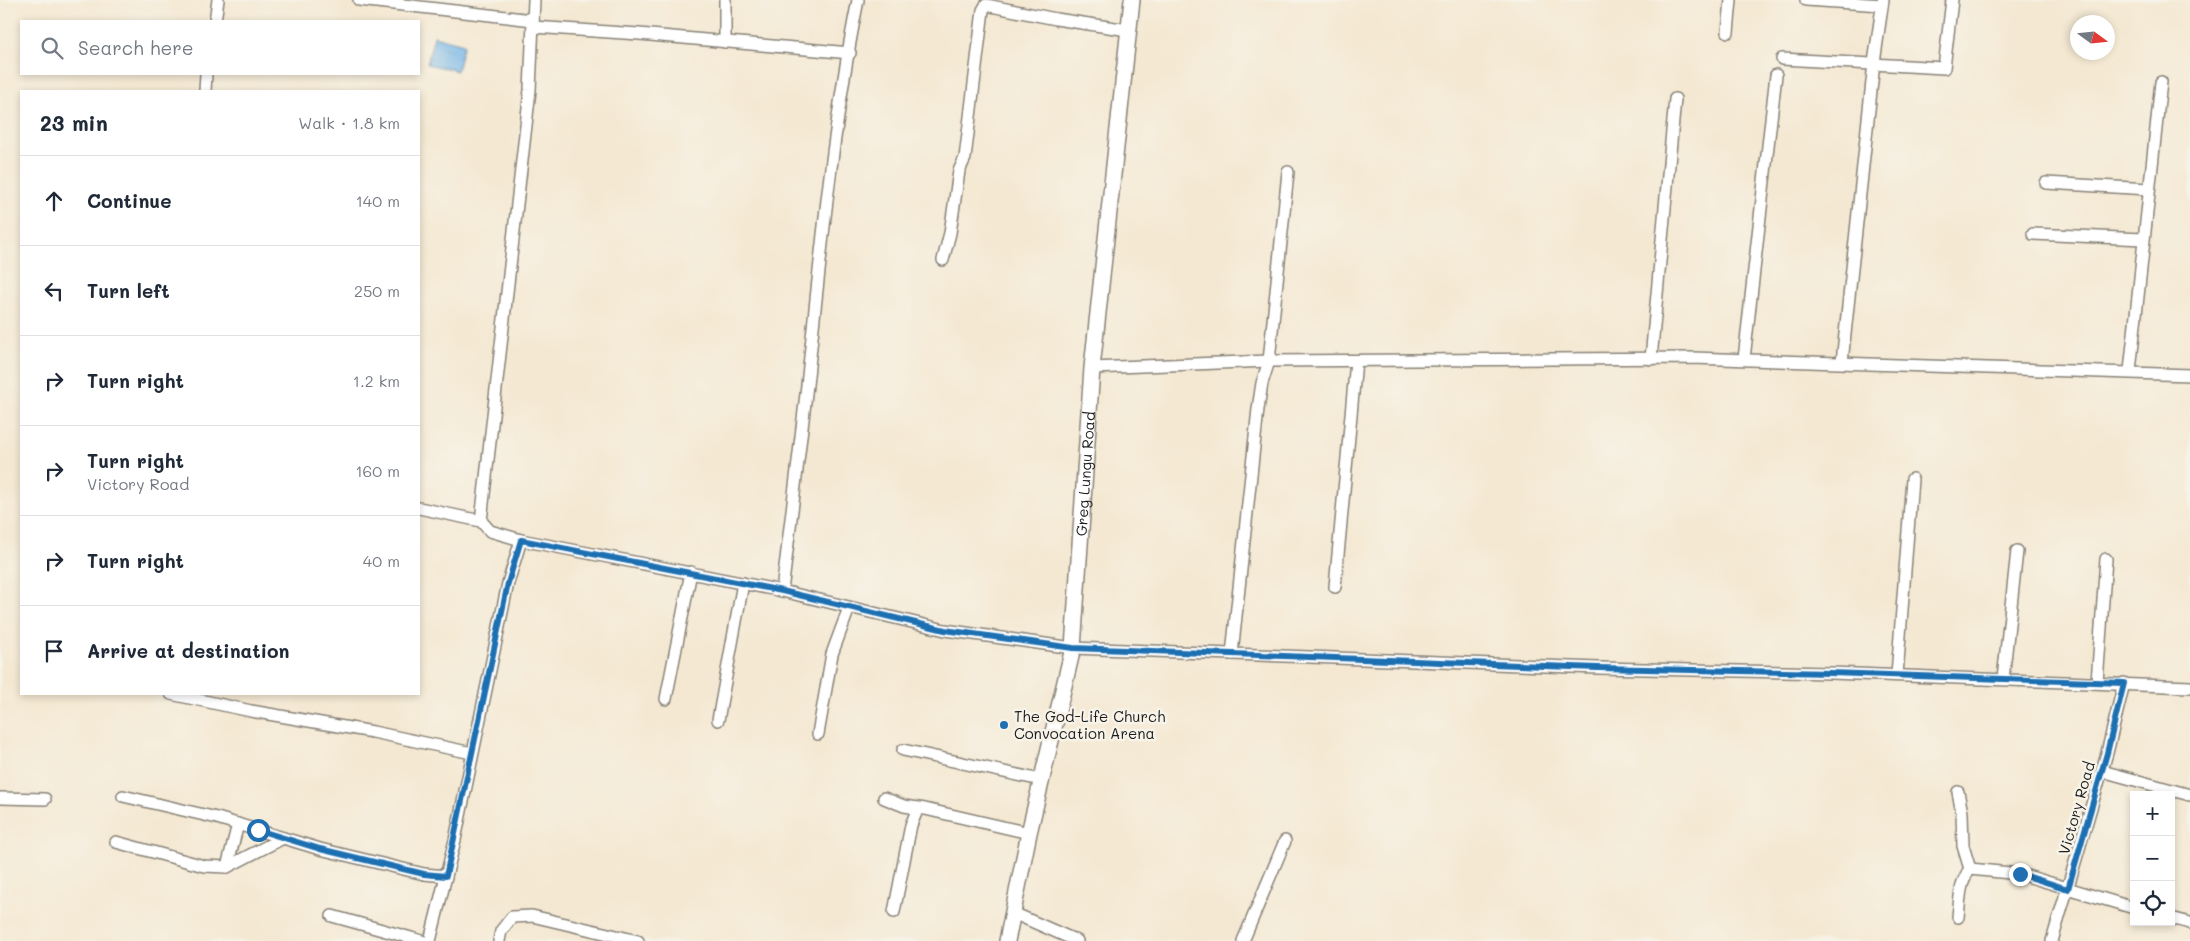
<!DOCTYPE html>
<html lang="en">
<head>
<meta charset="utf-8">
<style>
  :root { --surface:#fff; --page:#f6f6f7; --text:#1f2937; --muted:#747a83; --line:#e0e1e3 }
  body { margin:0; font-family:Mali,sans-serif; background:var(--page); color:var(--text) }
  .controls { position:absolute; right:15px; bottom:15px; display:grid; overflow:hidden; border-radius:0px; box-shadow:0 2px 8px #0003 }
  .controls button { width:45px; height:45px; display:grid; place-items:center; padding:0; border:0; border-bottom:1px solid var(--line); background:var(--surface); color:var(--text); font:25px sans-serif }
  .compass { position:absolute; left:2070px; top:15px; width:45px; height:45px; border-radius:50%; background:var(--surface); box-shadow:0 2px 8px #0003; rotate:105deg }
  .stop { position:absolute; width:15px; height:15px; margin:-11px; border:4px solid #1f6fb2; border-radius:50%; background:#fff }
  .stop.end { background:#1f6fb2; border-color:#fff; box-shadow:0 1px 5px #0008 }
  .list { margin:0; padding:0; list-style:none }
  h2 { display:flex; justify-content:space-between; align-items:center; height:65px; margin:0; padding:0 20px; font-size:21px }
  h2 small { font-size:16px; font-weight:400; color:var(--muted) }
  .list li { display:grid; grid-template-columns:32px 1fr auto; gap:15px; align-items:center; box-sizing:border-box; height:90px; padding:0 20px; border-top:1px solid var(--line) }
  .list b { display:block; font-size:19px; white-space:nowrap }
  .list p { margin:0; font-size:16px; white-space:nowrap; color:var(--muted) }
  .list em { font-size:16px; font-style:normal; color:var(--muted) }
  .icon { flex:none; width:28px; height:28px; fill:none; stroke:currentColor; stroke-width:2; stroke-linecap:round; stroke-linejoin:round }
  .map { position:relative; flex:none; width:2190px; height:941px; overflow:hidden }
  .search { position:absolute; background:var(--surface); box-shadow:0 2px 8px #0003; left:20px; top:20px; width:400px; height:55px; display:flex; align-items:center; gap:12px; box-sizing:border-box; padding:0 18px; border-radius:0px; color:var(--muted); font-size:19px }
  .panel { position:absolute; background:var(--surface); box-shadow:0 2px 8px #0003; left:20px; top:90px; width:400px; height:605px; border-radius:0px }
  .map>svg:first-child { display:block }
  .water { fill:url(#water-ripples); stroke:#476882 }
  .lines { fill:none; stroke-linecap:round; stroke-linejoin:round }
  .street-casing { stroke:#888277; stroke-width:14 }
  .secondary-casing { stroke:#888277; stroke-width:18 }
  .street { stroke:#fff; stroke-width:11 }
  .secondary { stroke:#fff; stroke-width:15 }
  .route { stroke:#1f6fb2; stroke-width:6 }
  .poi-dot { fill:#1f6fb2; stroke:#f7f3e8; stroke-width:2 }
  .labels { text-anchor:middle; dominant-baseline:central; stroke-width:5; stroke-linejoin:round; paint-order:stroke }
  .street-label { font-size:15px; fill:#1c1c1c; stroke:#f7f3e8 }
  .poi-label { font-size:15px; fill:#1c1c1c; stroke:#f7f3e8; text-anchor:start }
</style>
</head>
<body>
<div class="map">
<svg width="2190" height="941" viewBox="0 0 2190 941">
  <defs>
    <pattern id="water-ripples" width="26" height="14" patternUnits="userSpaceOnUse" patternTransform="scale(1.25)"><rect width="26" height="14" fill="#72b4e7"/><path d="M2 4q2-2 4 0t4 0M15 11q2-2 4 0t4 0" fill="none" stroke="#629ac6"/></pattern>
  </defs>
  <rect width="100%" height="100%" fill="#f7f3e8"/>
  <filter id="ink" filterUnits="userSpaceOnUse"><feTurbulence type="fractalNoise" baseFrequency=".02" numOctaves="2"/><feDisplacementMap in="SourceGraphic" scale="10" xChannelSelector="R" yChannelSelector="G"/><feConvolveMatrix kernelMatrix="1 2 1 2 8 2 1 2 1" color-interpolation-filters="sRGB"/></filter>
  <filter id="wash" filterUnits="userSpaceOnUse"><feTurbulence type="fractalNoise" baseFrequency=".0096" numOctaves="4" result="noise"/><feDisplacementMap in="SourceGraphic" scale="20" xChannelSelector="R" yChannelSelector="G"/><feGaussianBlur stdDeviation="1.12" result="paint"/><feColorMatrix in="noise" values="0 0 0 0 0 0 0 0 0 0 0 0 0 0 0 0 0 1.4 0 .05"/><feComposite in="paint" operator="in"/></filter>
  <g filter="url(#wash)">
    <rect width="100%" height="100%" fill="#f4e8d2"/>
    <path class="water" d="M434,36L464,44L457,71L427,64Z"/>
  </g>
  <g filter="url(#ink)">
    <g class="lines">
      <g class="street-casing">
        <g id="street">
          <path d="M359,0L533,20"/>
          <path d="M1806,0L1882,5"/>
          <path d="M215,21L218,0"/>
          <path d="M533,27L639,34L850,53"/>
          <path d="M1728,32L1731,0"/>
          <path d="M725,42V0"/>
          <path d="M1782,59L1944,68L1952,0"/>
          <path d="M205,91L206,74"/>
          <path d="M2046,183L2149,189"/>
          <path d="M2033,234L2143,239"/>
          <path d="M943,260L950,233L959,171L965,158L983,10L986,5L1056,19L1128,30"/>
          <path d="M1651,359L1675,99"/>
          <path d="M1744,359L1776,75"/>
          <path d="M1842,362L1874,63L1883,0"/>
          <path d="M1092,368L1269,361L1693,358L2190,375"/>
          <path d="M2130,371L2161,82"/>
          <path d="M419,508L481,521L490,531L521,540L782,591L945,630L1073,648L1598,668L1831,673L2190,687"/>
          <path d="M481,521L530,90L534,0"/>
          <path d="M1335,587L1356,361"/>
          <path d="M782,591C791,519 800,448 808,376C821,251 833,124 858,0"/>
          <path d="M1232,654L1258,409L1262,383L1269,361L1288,172"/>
          <path d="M1897,675L1912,479"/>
          <path d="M2003,679L2017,551"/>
          <path d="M2097,682L2106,559"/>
          <path d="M171,694L251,711L373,732L472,753"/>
          <path d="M666,699L691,572"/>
          <path d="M718,720L743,583"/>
          <path d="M818,734L832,654L849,608"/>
          <path d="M903,750L1041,780"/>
          <path d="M2102,771L2190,795"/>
          <path d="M1958,792L1962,813L1963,846L1970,869"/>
          <path d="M123,796L217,818L320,849L424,874L446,876"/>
          <path d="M0,798L45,799"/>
          <path d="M884,798L904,806L925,809L1029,833"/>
          <path d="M116,842L204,866L227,867L283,838"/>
          <path d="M227,867L238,824"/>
          <path d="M894,912L911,825L918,808"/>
          <path d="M1013,913L1077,941"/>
          <path d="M332,916L422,941"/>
          <path d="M1958,917C1960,900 1959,883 1970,869L2020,874L2134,908"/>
          <path d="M2171,918L2190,923"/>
          <path d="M430,941L455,840L508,583L521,540"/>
          <path d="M499,941L501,931L512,917L532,916L638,941"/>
          <path d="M1243,941L1285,841"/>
          <path d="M2052,941L2107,753L2124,683"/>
        </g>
      </g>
      <g class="secondary-casing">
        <g id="secondary">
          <path id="s1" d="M1007,941L1029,833L1073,648L1092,368L1132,0"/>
        </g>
      </g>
      <use href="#street" class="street"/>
      <use href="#secondary" class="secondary"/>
    </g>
  </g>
  <g class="lines" filter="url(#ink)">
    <path class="route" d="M258,830L320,849L424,874L446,876L508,583L521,540L782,591L945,630L1073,648L1598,668L1831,673L2124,683L2107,753L2068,889L2020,874"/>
  </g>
  <circle class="poi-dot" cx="1004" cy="725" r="5"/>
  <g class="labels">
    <g class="street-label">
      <text stroke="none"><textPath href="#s1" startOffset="475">Greg Lungu Road</textPath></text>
      <text transform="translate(2076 808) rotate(-74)">Victory Road</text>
    </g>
    <g class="poi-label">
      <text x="1014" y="716">The God-Life Church<tspan x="1014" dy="17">Convocation Arena</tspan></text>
    </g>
  </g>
</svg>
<div class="controls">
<button>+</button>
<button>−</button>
<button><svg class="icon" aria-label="locate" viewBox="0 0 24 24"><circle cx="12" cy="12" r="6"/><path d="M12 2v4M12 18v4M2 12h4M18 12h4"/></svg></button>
</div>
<svg class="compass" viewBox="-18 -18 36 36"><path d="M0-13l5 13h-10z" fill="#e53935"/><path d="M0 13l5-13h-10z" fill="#747a83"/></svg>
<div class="stop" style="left:258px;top:830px"></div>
<div class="stop end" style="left:2020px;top:874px"></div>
<div class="search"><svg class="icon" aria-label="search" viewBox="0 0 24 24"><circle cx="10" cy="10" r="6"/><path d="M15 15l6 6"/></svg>Search here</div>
<section class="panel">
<h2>23 min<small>Walk · 1.8 km</small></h2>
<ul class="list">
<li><svg class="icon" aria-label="ahead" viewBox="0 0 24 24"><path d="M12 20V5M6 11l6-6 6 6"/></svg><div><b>Continue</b></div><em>140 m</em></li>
<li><svg class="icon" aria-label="left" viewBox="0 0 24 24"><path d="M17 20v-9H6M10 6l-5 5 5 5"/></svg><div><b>Turn left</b></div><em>250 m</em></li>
<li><svg class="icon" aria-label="right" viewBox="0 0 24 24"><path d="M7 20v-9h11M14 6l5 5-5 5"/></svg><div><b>Turn right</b></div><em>1.2 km</em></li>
<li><svg class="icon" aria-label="right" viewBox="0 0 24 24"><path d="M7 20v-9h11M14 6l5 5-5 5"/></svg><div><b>Turn right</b><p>Victory Road</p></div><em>160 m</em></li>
<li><svg class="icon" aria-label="right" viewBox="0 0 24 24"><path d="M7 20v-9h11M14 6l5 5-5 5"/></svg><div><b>Turn right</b></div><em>40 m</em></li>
<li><svg class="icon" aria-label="arrive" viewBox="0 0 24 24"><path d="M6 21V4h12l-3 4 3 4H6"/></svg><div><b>Arrive at destination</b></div></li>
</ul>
</section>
</div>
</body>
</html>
